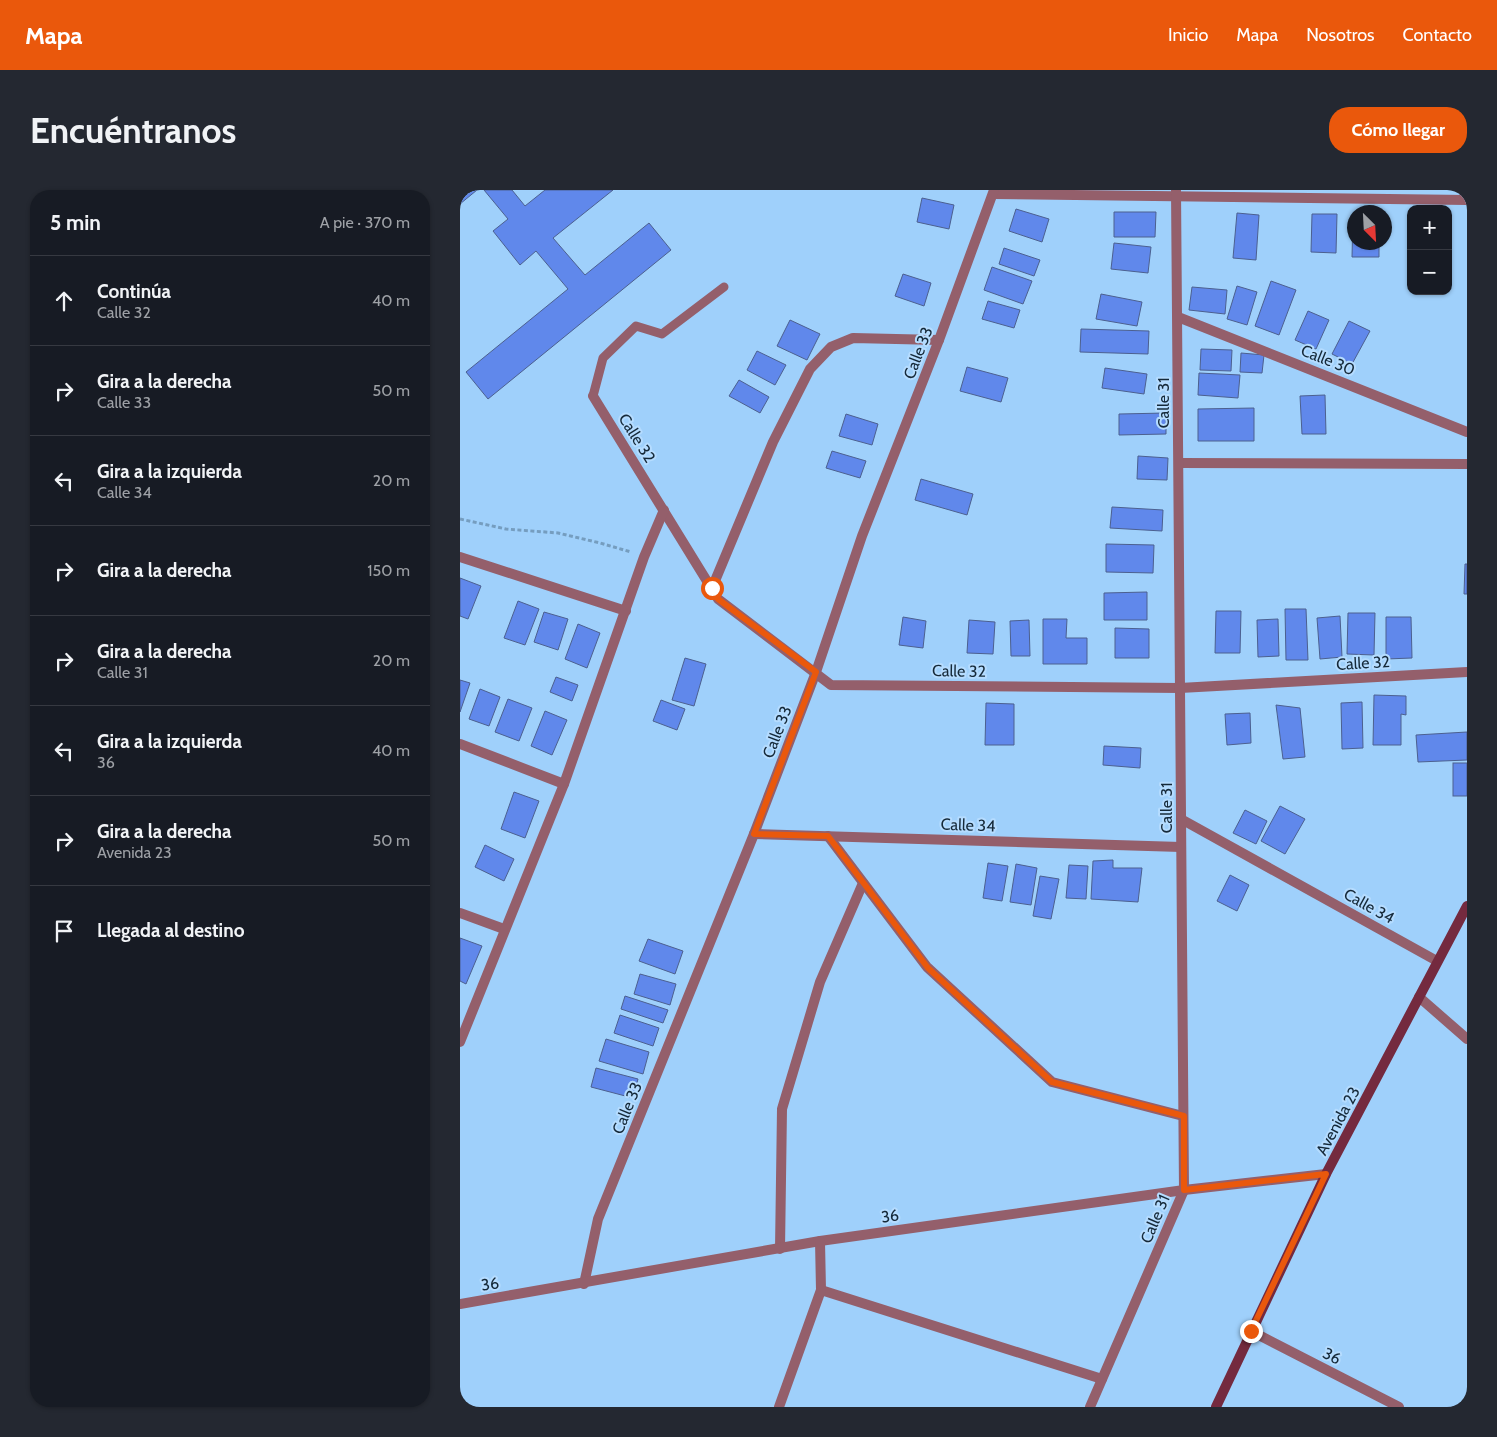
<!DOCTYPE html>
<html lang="es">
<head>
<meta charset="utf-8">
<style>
  :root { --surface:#171b24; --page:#242831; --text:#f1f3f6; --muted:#9ea1a6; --line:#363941; --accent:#ea580c }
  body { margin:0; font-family:Cabin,sans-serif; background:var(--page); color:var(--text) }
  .controls { position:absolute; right:15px; top:15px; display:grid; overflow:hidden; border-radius:10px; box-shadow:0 1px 4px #0004 }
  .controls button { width:45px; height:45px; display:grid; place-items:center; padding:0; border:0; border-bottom:1px solid var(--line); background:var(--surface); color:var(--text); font:25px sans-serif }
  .compass { position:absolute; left:887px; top:15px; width:45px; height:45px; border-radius:50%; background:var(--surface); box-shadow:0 1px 4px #0004; rotate:156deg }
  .stop { position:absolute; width:15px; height:15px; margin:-11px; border:4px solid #ea580c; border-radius:50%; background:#fff }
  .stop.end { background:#ea580c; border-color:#fff; box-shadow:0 1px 5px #0008 }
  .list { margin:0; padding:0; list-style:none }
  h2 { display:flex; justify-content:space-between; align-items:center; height:65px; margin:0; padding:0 20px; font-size:21px }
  h2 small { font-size:16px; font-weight:400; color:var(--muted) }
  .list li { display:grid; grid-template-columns:32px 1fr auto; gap:15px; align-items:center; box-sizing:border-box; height:90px; padding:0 20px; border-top:1px solid var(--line) }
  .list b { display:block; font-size:19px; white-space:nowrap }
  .list p { margin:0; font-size:16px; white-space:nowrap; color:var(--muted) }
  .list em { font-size:16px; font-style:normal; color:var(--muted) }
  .icon { flex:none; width:28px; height:28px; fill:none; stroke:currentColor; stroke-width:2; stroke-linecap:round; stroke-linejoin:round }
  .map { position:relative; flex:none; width:1007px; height:1217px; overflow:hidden; border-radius:20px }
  header { display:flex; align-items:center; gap:30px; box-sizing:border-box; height:70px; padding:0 25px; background:var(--accent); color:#fff }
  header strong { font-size:24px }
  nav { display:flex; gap:28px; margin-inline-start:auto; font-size:18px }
  .intro { display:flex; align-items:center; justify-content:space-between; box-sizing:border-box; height:120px; padding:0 30px }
  h1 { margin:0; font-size:35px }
  .button { padding:12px 22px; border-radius:20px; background:var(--accent); color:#fff; font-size:18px; font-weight:700 }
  main { display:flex; gap:30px; padding:0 30px }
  aside { flex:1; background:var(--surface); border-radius:20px; box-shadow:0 1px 4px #0004 }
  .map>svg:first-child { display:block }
  .building { fill:#6088eb; stroke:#4c608f }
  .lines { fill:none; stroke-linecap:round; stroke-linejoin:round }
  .path { stroke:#759dbf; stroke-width:3; stroke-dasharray:4 2.5; stroke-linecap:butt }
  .lane { stroke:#945f6b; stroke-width:9 }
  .street { stroke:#945f6b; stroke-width:10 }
  .secondary { stroke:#742a3f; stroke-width:10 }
  .route { stroke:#ea580c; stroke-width:6 }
  .labels { text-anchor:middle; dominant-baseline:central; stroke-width:4; stroke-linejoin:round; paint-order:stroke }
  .street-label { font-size:16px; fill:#152939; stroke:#b5dcff }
</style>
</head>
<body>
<header>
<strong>Mapa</strong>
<nav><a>Inicio</a><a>Mapa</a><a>Nosotros</a><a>Contacto</a></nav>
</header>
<div class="intro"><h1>Encuéntranos</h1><a class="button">Cómo llegar</a></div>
<main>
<aside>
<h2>5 min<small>A pie · 370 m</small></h2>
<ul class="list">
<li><svg class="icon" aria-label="ahead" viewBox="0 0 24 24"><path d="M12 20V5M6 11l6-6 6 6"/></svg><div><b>Continúa</b><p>Calle 32</p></div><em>40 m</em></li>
<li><svg class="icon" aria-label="right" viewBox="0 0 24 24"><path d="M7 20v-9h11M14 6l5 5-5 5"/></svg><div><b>Gira a la derecha</b><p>Calle 33</p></div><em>50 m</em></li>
<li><svg class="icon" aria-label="left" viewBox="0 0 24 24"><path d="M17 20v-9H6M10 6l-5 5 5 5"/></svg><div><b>Gira a la izquierda</b><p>Calle 34</p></div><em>20 m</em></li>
<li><svg class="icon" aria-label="right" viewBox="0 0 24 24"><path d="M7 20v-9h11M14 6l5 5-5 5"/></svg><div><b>Gira a la derecha</b></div><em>150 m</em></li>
<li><svg class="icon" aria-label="right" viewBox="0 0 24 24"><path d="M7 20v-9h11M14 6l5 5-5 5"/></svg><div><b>Gira a la derecha</b><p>Calle 31</p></div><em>20 m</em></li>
<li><svg class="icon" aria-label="left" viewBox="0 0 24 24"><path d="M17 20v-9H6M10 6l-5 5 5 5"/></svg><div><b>Gira a la izquierda</b><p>36</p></div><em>40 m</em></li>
<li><svg class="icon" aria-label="right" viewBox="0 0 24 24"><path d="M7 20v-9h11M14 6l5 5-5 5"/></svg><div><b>Gira a la derecha</b><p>Avenida 23</p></div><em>50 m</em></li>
<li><svg class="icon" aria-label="arrive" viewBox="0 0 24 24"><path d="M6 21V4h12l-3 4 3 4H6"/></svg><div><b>Llegada al destino</b></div></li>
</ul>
</aside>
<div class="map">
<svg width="1007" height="1217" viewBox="0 0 1007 1217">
  <rect width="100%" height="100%" fill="#9fd0fb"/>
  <g class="building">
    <path d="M0,0H17L0,14Z"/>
    <path d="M24,0H52L65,16L85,0H153L93,48L125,85L189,33L211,60L28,209L6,182L108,99L76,61L60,75L33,41L48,29Z"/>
    <path d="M462,8L494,15L489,39L457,32Z"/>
    <path d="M556,19L589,29L582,52L549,41Z"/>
    <path d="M654,22H696L695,47H654Z"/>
    <path d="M777,23L799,25L796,70L773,68Z"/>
    <path d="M852,24H877L876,63L851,62Z"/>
    <path d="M893,27L894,52H919V67H892Z"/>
    <path d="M654,53L691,57L688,83L651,79Z"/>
    <path d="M544,58L580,70L574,86L539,74Z"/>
    <path d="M532,77L572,91L563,114L524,100Z"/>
    <path d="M443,84L471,93L464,116L435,106Z"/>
    <path d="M811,91L836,100L819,145L795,136Z"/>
    <path d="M777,96L797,102L787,135L767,129Z"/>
    <path d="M732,97L767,100L765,124L729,120Z"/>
    <path d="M641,104L682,112L677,136L636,129Z"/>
    <path d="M528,111L560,120L554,138L522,129Z"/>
    <path d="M848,121L869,130L856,159L835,150Z"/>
    <path d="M330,130L360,144L347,170L317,156Z"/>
    <path d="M889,131L910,141L892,174L872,164Z"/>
    <path d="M621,139L689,141L688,164L620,162Z"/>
    <path d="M741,159L772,160L771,181L740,180Z"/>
    <path d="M297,161L326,175L315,195L287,180Z"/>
    <path d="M781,163L804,165L802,183L780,182Z"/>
    <path d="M507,177L548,188L541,212L500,201Z"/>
    <path d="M645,178L687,184L684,204L642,198Z"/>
    <path d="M739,183L780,185L778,208L738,205Z"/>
    <path d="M279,190L309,207L300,223L269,206Z"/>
    <path d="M865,205L866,244H842L840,206Z"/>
    <path d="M794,218V251H738V219Z"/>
    <path d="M706,223V244L659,245V224Z"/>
    <path d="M386,224L418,234L412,255L379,246Z"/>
    <path d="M372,261L406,271L400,288L366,278Z"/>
    <path d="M678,266L708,268L707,290L677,289Z"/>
    <path d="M461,289L513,304L507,325L455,310Z"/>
    <path d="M652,317L703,320L702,341L650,338Z"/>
    <path d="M646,354L694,355L693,383L646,382Z"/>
    <path d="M1005,374H1007V404H1004Z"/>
    <path d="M0,388L21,396L8,429L0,426Z"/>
    <path d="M687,402V430H644V403Z"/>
    <path d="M58,411L79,419L65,455L44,448Z"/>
    <path d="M825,419H846L848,470H826Z"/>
    <path d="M756,421H781L780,463H755Z"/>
    <path d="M84,422L108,429L98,460L74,452Z"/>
    <path d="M888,423H915L914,465L887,464Z"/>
    <path d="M880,426L882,467L860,469L857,428Z"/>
    <path d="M443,427L466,431L463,458L439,455Z"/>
    <path d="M926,427H951L952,468L926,469Z"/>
    <path d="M583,429H607L606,448H627V474H583Z"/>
    <path d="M818,429L819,466L798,467L797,430Z"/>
    <path d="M509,430L535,432L533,464L507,463Z"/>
    <path d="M569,430L570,466H551L550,431Z"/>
    <path d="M118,434L140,443L127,478L105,469Z"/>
    <path d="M655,438L689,439V468H655Z"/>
    <path d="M225,468L246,474L234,516L212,510Z"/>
    <path d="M96,487L118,495L112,511L90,502Z"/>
    <path d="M0,490L10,493L0,522Z"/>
    <path d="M20,499L40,507L29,536L9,529Z"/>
    <path d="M914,505L946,506V525L941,524V555H913Z"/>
    <path d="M48,509L72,518L59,551L35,542Z"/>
    <path d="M201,510L225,519L217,540L193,531Z"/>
    <path d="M902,512L903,558L882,559L881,513Z"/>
    <path d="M526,513L554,514V555H525Z"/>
    <path d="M816,515L840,518L845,567L823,569Z"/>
    <path d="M85,521L107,530L92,565L71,556Z"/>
    <path d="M790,523L791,553L767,555L765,524Z"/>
    <path d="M1007,542V570L958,572L956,545Z"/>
    <path d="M644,556L681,558L680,578L643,575Z"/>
    <rect x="993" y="573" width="14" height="33"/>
    <path d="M54,602L79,611L65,648L41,639Z"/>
    <path d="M820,616L845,629L825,664L801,651Z"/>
    <path d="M785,620L807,631L796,654L773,643Z"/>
    <path d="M25,655L54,669L44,691L15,677Z"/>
    <path d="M653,670V678H682L678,712L631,709L633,671Z"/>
    <path d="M528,673L548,676L542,711L523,708Z"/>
    <path d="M556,674L577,678L571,715L550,712Z"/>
    <path d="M609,675L628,676L626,709L606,708Z"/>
    <path d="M770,685L789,695L777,721L757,711Z"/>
    <path d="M580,686L599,689L591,729L573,726Z"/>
    <path d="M0,748L22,756L6,794L0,791Z"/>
    <path d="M188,749L223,761L215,784L179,771Z"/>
    <path d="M180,784L216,794L210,815L174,804Z"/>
    <path d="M165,806L208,820L203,833L161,819Z"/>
    <path d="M160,825L199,838L193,856L154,843Z"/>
    <path d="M146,849L189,862L183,884L139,871Z"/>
    <path d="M136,878L178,889L173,908L131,897Z"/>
  </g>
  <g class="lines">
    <path class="path" d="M0,329L46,339L98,343L140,353L171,362"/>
    <path class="lane" d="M133,206L143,168L176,136L202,144L264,97"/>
    <g class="street">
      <path d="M534,4L1007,10"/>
      <path d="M718,127L1007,242"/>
      <path d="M133,206L258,409L371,495L720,498L1007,482"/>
      <path d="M719,273L1007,274"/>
      <path d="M0,367L166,421"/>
      <path d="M252,398L313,252L350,179L371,157L393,148L479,150"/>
      <path d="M0,554L104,594"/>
      <path d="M721,629L977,771"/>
      <path d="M294,644L721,657"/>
      <path d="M368,646L467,777L592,892L723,926"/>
      <path d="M0,723L44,739"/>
      <path d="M959,807L1007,849"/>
      <path d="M0,852L104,594L184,367L204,320"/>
      <path d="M320,1059L322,919L360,792L403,693"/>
      <path d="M124,1094L138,1029L294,644L356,482L402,346L479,150L534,0"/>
      <path d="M361,1100L642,1189"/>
      <path d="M0,1114L360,1051L724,1000L866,984"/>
      <path d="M791,1141L939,1217"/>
      <path d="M319,1217L361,1100L360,1051"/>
      <path d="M630,1217L724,1000L716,0"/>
    </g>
    <path class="secondary" d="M756,1217L866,984L1007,716"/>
  </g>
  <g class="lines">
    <path class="route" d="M252,398L258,409L356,482L294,644L368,646L468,778L592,892L724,926V1000L866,984L791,1141"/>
  </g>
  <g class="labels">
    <g class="street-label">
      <text transform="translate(458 163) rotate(-69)">Calle 33</text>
      <text transform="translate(868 170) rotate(22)">Calle 30</text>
      <text transform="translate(703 213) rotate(-90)">Calle 31</text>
      <text transform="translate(177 248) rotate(58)">Calle 32</text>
      <text transform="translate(903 473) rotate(-3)">Calle 32</text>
      <text transform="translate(499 481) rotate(1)">Calle 32</text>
      <text transform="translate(317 542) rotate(-69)">Calle 33</text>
      <text transform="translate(706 618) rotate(-90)">Calle 31</text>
      <text transform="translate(508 635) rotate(2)">Calle 34</text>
      <text transform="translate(909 716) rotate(29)">Calle 34</text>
      <text transform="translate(167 918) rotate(-68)">Calle 33</text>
      <text transform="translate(878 931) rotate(-62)">Avenida 23</text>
      <text transform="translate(430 1026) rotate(-8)">36</text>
      <text transform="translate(695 1029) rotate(-67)">Calle 31</text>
      <text transform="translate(30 1094) rotate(-9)">36</text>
      <text transform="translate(872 1166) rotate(27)">36</text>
    </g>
  </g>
</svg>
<div class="controls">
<button>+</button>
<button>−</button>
</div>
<svg class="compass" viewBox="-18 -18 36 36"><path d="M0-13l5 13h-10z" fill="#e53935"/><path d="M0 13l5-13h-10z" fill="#9ea1a6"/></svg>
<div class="stop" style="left:252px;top:398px"></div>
<div class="stop end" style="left:791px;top:1141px"></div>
</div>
</main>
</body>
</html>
